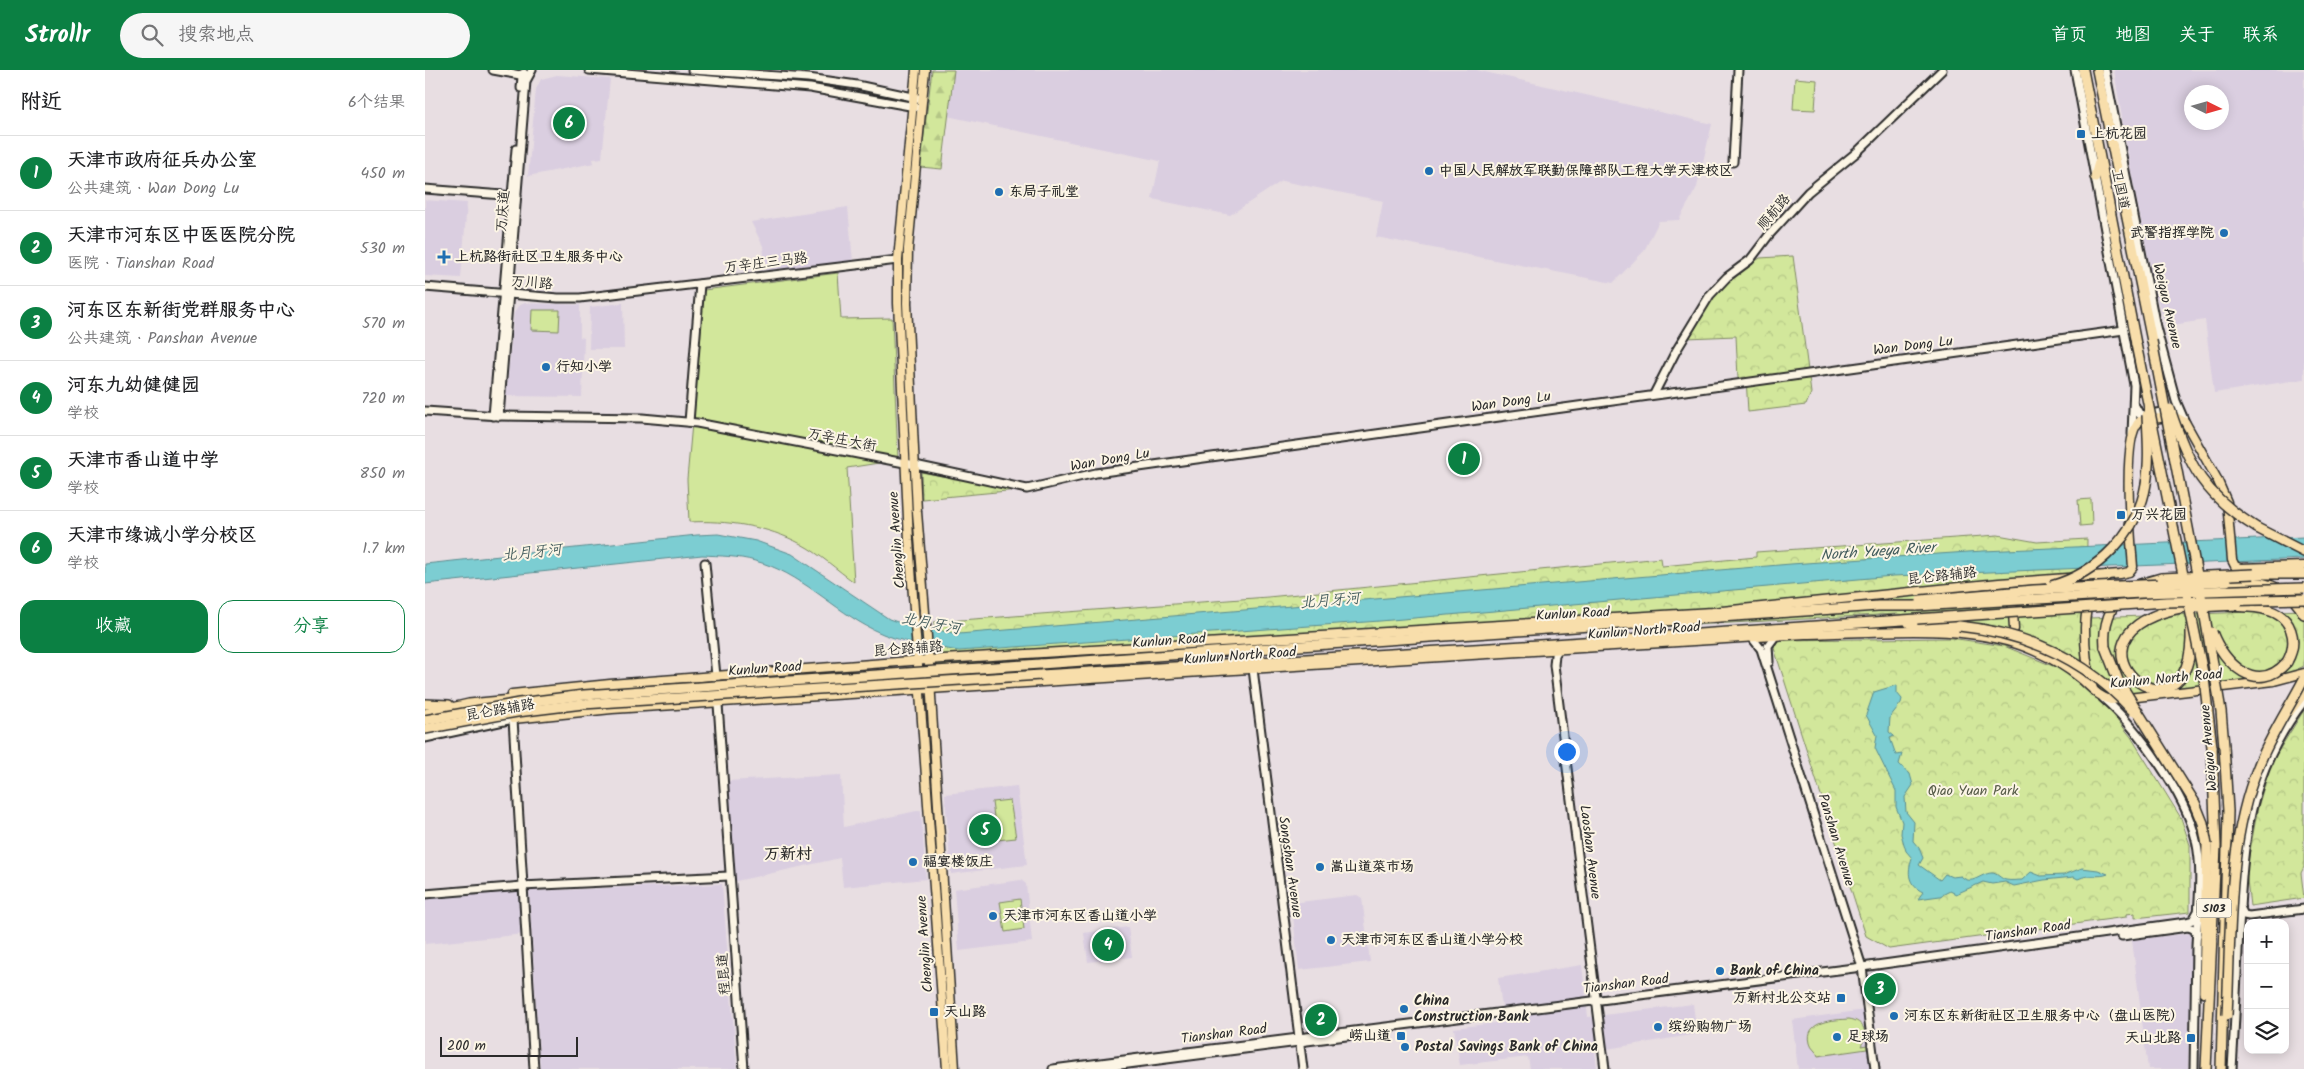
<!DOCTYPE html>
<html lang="zh">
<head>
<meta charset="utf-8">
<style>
  :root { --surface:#fff; --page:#f6f6f6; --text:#202124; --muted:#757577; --line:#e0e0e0; --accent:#0b8043 }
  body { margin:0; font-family:Kalam,"LXGW WenKai TC",sans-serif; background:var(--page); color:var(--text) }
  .controls { position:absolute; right:15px; bottom:15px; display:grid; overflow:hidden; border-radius:10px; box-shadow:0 2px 12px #0003 }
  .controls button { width:45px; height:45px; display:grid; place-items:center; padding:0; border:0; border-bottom:1px solid var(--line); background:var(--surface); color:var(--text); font:25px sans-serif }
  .compass { position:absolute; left:1759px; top:15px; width:45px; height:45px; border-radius:50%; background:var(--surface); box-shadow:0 2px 12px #0003; rotate:95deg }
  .scale { position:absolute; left:15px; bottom:12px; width:138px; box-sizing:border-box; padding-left:5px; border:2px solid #2b2b2b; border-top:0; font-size:14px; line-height:18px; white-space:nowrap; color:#2b2b2b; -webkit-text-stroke:4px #fcf5e5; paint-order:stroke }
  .you { position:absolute; left:1141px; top:681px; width:18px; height:18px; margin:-12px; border:4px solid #fff; border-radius:50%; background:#1a73e8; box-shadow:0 0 0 8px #1a73e833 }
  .badge { display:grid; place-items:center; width:32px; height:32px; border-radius:50%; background:var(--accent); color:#fff; font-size:16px; font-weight:700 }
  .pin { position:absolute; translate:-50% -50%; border:2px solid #fff; box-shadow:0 1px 5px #0006 }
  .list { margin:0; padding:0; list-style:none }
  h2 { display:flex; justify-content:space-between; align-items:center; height:65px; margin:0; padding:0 20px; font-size:21px }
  h2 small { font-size:16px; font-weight:400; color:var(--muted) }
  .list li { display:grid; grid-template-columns:32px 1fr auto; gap:15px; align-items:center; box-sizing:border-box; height:75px; padding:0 20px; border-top:1px solid var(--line) }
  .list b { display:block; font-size:19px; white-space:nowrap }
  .list p { margin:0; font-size:16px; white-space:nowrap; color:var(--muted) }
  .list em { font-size:16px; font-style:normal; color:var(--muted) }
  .actions { display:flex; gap:10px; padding:15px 20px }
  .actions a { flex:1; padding:11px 0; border:1px solid var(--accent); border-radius:15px; text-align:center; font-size:18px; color:var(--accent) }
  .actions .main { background:var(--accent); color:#fff }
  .icon { flex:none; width:28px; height:28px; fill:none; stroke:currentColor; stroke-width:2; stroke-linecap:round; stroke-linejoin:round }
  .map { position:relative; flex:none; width:1879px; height:999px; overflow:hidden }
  header { display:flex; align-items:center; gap:30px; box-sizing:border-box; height:70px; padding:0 25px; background:var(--accent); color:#fff }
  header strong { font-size:24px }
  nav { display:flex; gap:28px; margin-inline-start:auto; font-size:18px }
  .search { width:350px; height:45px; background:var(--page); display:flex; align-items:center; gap:12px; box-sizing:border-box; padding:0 18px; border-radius:28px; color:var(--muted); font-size:19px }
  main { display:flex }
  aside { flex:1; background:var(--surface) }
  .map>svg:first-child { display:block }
  .built { fill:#dacee0; fill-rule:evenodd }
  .green { fill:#d2e79b; stroke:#7e8963 }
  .forest { fill:url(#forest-firs); stroke:#7e8963 }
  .park { fill:url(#park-crowns); stroke:#7e8963 }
  .water { fill:#7bcdd2; stroke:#5b8c8f }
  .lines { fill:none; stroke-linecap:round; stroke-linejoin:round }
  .secondary-casing { stroke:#2b2b2b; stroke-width:11 }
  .primary-casing { stroke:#2b2b2b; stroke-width:11 }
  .highway-casing { stroke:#2b2b2b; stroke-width:12 }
  .secondary { stroke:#fcf5e5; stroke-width:7 }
  .primary { stroke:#f8deab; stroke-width:8 }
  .highway { stroke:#f8deab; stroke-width:9 }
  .highway-bridge-casing { stroke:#2b2b2b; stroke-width:12; stroke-linecap:butt }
  .highway-bridge { stroke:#f8deab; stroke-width:9 }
  .poi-dot { fill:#1f6fb2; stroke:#fcf5e5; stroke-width:2 }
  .labels { text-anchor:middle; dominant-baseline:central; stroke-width:4; stroke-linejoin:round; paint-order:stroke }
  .shield { fill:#fcf5e5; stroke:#6a6863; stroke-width:1 }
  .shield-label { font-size:12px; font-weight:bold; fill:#2b2b2b }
  .poi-label { font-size:14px; font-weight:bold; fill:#2b2b2b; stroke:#fcf5e5; text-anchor:start }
  .street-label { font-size:14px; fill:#2b2b2b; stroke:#fcf5e5 }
  .park-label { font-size:14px; fill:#555a47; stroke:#fcf5e5 }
  .water-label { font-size:15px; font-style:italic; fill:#435c5d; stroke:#fcf5e5 }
  .quarter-label { font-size:16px; font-weight:bold; fill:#2b2b2b; stroke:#fcf5e5 }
</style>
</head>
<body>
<header>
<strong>Strollr</strong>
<div class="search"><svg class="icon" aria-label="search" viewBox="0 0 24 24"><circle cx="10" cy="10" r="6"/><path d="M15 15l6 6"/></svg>搜索地点</div>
<nav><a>首页</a><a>地图</a><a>关于</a><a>联系</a></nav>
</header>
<main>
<aside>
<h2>附近<small>6个结果</small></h2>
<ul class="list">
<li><span class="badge">1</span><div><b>天津市政府征兵办公室</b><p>公共建筑 · Wan Dong Lu</p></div><em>450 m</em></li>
<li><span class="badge">2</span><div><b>天津市河东区中医医院分院</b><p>医院 · Tianshan Road</p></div><em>530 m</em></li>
<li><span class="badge">3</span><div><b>河东区东新街党群服务中心</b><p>公共建筑 · Panshan Avenue</p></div><em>570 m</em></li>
<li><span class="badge">4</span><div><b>河东九幼健健园</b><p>学校</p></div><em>720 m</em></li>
<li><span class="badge">5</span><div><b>天津市香山道中学</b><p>学校</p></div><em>850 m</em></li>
<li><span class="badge">6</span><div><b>天津市缘诚小学分校区</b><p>学校</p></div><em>1.7 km</em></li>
</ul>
<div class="actions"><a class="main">收藏</a><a>分享</a></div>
</aside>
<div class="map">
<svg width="1879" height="999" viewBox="0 0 1879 999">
  <defs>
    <pattern id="forest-firs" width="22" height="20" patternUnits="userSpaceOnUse" patternTransform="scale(1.25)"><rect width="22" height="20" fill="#d2e79b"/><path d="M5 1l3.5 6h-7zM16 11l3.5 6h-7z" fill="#b4c686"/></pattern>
    <pattern id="park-crowns" width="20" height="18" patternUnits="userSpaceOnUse" patternTransform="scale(1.25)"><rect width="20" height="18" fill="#d2e79b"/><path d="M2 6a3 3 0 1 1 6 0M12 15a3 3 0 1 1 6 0" fill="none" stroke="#b4c686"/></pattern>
  </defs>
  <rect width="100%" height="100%" fill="#e8dee2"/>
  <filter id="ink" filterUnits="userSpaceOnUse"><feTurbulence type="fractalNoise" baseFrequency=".02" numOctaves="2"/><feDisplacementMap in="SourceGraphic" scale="10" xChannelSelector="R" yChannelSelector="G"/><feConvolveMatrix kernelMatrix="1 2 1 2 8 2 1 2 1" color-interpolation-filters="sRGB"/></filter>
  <g filter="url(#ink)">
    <g class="built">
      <path d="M529,0H1051L1287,54L1272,117L1254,150L1234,151L1219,181L1188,213L951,167L958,131L857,111L805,145L727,129L735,91L522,46Z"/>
      <path d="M1689,0H1879V309L1789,323L1780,250L1741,256L1731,226L1706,101ZM1766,22H1796V52H1766Z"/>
      <path d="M132,5L185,9L177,88L168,89L169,93L103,106L111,19L116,9Z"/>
      <path d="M0,130L42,133L36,208L0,206Z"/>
      <path d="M423,137L428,192L341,203L338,176L326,152Z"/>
      <path d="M100,233L155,235V267L159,268L157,327L81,326L89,243L93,236Z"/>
      <path d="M198,233L199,279H164L165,237Z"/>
      <path d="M416,705L419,757L496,740L501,809L418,817L415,788L307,812L301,711Z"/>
      <path d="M592,716L602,795L526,804L520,724Z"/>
      <path d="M596,810L601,814L607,872L534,881L529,819Z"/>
      <path d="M297,814L312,999H115L104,821Z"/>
      <path d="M97,815L100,864L0,874V823Z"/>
      <path d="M932,825L937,828L945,892L874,900L867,837L875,832Z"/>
      <path d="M703,857L707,887L663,892L659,863Z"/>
      <path d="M1767,863L1763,999H1723L1707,870Z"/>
      <path d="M1157,895L1163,947L1268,934L1272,964L1170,981L1172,999H1105L1103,987L1035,995L1029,958L1079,952L1073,908Z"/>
      <path d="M1440,940L1447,999H1373L1367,950Z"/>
    </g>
    <g class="green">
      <path d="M1370,8L1392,10L1390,40L1368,39Z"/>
      <path d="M413,203L416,249L467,248L473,390L422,398L429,512C412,500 395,484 376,474C343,456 301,450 264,452L262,409L279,220Z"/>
      <path d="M107,240H135L134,261L106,260Z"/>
      <path d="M1666,429L1667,455L1655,456L1653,430Z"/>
      <path d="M585,730L591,768L572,770L567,732Z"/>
      <path d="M595,829L599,859L580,862L575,832Z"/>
      <path d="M1424,949C1439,951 1444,963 1436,976L1442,975V979L1393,986C1392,981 1386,979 1385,973C1379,950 1410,950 1424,949Z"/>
    </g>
    <path class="forest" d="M507,0H529L517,99L495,97Z"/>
    <g class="park">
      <path d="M1368,186L1386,323L1381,335L1323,342L1321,307L1313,308L1311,266L1262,268L1288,226L1310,204L1335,188Z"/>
      <path d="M496,402L593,420L497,429Z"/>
      <path d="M1573,465L1612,472L1662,469L1660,594C1604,556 1538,552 1472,544L512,596L509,552L843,527L1236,488L1237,496L1331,487V482Z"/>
      <path d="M1879,540V596L1862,604L1685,628L1670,614L1663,569L1665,548Z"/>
      <path d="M1526,568L1579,576L1635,599L1680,634L1706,667L1756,748L1765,775V842L1710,848V843L1701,844V847L1464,879L1441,866L1349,578L1353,570Z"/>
      <path d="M1879,640V797L1876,803L1879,828L1825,836L1821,802L1833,737L1846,693Z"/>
    </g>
    <g class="water">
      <path d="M293,464L331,471L367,484L464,549L478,554L534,564L1366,494L1558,481L1879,467V489L1468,506L955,551L534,581C506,576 475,573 449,560C408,540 375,502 330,491C313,486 295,486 277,485L0,514V494L272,465Z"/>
      <path d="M1472,615V623L1477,629L1476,633L1465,647L1464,662L1469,666L1465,668L1471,685L1477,684L1474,694L1485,704L1488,715L1480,727L1481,742L1489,752L1488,771L1494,778L1498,788L1494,795L1515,810L1520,804L1527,807L1536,806C1547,817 1555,803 1567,803C1572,803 1576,809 1581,810C1586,811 1592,810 1597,810L1606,802L1616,806L1639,805L1657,798L1673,800L1683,804C1674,808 1666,803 1653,809L1649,807L1619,810L1589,816L1580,812L1567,814L1558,812L1531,824L1525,821L1515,826L1493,829L1498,822C1483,815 1482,803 1487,788L1481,781L1476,764L1477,752L1471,737V721L1450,678L1452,665L1441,645L1449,622Z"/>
    </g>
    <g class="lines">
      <g class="secondary-casing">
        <g id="secondary">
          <path d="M68,0L95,5L99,3"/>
          <path d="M164,0L385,18L496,38"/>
          <path d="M267,0L383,8L432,15L497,29"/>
          <path d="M1650,0L1709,315L1707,364"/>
          <path d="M1680,0L1731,257L1751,331L1760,352"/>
          <path d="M95,5L97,7L96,18"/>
          <path d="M1308,92L1313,0"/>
          <path d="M0,119L92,126"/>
          <path d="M0,217L133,228H155L473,190"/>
          <path d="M1229,324L1251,281L1285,225L1302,207L1325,190L1344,165L1383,122L1432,82L1517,0"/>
          <path d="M1710,336L1715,345L1746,341"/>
          <path d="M0,341L74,346L217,348L272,353L490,395L602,419L671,403L1699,260"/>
          <path d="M68,346L91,79"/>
          <path d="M74,346L101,11L107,0"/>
          <path d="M264,352L275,214"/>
          <path d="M280,493L291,606L319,999"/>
          <path d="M1325,565L1336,579L1437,897L1450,999"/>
          <path d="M1135,577L1130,585L1129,595L1180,999"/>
          <path d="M1344,592L1343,576L1352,564"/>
          <path d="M828,599L878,999"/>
          <path d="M1678,628C1713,658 1761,725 1771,770C1779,805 1772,842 1771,877C1770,918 1770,958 1769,999"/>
          <path d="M0,668L88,649L109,999"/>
          <path d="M0,824L97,816L304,806"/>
          <path d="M1815,837L1819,845L1824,846L1879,839"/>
          <path d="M1697,866L1763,857L1769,859L1772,865"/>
          <path d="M628,999L1437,897L1761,852L1768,850L1772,843"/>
          <path d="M664,999L945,963"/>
          <path d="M1807,999C1810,952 1812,906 1814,859C1818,771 1823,703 1879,631"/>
        </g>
      </g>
      <g class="primary-casing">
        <g id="primary">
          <path d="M491,0L473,190V233L484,470L522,999"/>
          <path d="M500,0L483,179L482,233L492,442L503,580L530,999"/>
          <path d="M1585,570L1589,559L1587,526"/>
          <path d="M1668,619C1660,591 1650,522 1682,506"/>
          <path d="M87,624L185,614L486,591L1287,542L1574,513L1695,504L1704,502L1708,497C1706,471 1696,365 1715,351L1749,346L1760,352L1792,409L1802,432L1807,490L1810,496L1815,498L1879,496"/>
          <path d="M88,649L187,639L1380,564C1451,563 1544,551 1610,581C1626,588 1642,597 1655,608C1665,616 1673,627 1686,630L1849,611L1879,603"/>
        </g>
      </g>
      <g class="highway-casing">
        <g id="highway">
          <path d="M1658,0L1711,274"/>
          <path d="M1672,0L1727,271"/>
          <path d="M1670,107L1674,92"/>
          <path d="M1832,458L1879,482"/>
          <path d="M1829,504H1879"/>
          <path d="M1802,511C1835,511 1862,513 1879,544"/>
          <path d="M1715,514L1736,508"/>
          <path d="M1804,536C1816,537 1830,536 1842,540C1867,546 1874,571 1862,592"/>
          <path d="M1760,537C1612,565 1771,693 1766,558"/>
          <path d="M1484,553L1534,556"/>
          <path d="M1680,577C1678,556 1684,535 1702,522"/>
          <path d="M615,594L1453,536H1492"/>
          <path d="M616,605L1114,575L1492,549"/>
          <path d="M0,634L24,635"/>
          <path d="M1864,642L1879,623"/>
          <path d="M0,644L44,634L96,629"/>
          <path d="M1779,922L1782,775"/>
          <path d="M1781,999L1791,776L1787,677"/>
          <path d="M1796,999L1803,741L1799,676"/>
        </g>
      </g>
      <use href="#secondary" class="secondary"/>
      <use href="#primary" class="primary"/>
      <use href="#highway" class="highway"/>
      <g class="highway-bridge-casing">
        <g id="highway-bridge">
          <path d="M1727,271L1779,541L1796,641L1799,676"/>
          <path d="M1711,274L1779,608L1787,677"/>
          <path d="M1745,339C1764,397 1779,425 1832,458"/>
          <path d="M1736,508L1829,504"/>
          <path d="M1626,516C1673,503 1713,463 1721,414C1725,391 1723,368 1722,345"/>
          <path d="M1496,530L1609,520L1802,511"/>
          <path d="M1492,536L1716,523L1879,518"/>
          <path d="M1772,537L1812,535"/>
          <path d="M1492,549L1741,532L1879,529"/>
          <path d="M1534,556C1603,563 1662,590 1709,642"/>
          <path d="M1787,562C1799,594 1832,626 1862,592"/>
          <path d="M1680,577L1693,610L1770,733L1778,753L1782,775"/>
          <path d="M0,650L94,633L159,625L615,594"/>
          <path d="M0,659L92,642L158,634L616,605"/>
          <path d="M1802,945C1806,865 1802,772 1833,697C1845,666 1864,638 1879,609"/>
        </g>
      </g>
      <use href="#highway-bridge" class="highway-bridge"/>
    </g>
  </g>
  <g class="poi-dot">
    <rect x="1651" y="59" width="10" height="10" rx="2.5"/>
    <circle cx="1004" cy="101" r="5"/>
    <circle cx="574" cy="122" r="5"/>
    <circle cx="1799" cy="163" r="5"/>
    <path d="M16.5 179.5h5v5h5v5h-5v5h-5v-5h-5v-5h5z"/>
    <circle cx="121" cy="297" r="5"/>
    <rect x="1691" y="440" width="10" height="10" rx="2.5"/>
    <circle cx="488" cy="792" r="5"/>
    <circle cx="895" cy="797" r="5"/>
    <circle cx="568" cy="846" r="5"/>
    <circle cx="906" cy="870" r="5"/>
    <circle cx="1295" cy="901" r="5"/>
    <rect x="1411" y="923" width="10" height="10" rx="2.5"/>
    <circle cx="979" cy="939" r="5"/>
    <rect x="504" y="937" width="10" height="10" rx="2.5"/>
    <circle cx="1469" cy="946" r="5"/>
    <circle cx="1233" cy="957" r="5"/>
    <rect x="971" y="961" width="10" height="10" rx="2.5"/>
    <circle cx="1412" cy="967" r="5"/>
    <rect x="1761" y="963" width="10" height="10" rx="2.5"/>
    <circle cx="980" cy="977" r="5"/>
  </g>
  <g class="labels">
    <rect class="shield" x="1771.5" y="828.5" width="35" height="19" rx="4"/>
    <g class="shield-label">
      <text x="1789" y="838">S103</text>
    </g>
    <g class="poi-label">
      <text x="1666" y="64">上杭花园</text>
      <text x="1014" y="101">中国人民解放军联勤保障部队工程大学天津校区</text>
      <text x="584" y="122">东局子礼堂</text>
      <text x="1789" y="163" text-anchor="end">武警指挥学院</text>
      <text x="30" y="187">上杭路街社区卫生服务中心</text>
      <text x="131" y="297">行知小学</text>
      <text x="1706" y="445">万兴花园</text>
      <text x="498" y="792">福宴楼饭庄</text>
      <text x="905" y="797">嵩山道菜市场</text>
      <text x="578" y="846">天津市河东区香山道小学</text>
      <text x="916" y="870">天津市河东区香山道小学分校</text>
      <text x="1305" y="901">Bank of China</text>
      <text x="1406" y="928" text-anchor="end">万新村北公交站</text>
      <text x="989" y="931">China<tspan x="989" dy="16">Construction Bank</tspan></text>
      <text x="519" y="942">天山路</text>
      <text x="1479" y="946">河东区东新街社区卫生服务中心（盘山医院）</text>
      <text x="1243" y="957">缤纷购物广场</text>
      <text x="966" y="966" text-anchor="end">崂山道</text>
      <text x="1422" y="967">足球场</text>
      <text x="1756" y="968" text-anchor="end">天山北路</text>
      <text x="990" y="977">Postal Savings Bank of China</text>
    </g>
    <g class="street-label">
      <text transform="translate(1695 119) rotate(79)">卫国道</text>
      <text transform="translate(78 141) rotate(-85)">万庆道</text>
      <text transform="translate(1349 142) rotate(-49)">顺航路</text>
      <text transform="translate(341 193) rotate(-7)">万辛庄三马路</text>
      <text transform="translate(107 213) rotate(5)">万川路</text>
      <text transform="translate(1742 236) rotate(77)">Weiguo Avenue</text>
      <text transform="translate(1488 276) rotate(-7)">Wan Dong Lu</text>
      <text transform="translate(1086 332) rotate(-8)">Wan Dong Lu</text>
      <text transform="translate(417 370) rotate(11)">万辛庄大街</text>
      <text transform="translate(685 390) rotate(-10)">Wan Dong Lu</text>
      <text transform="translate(472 470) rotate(-94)">Chenglin Avenue</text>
      <text transform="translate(1517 506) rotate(-6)">昆仑路辅路</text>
      <text transform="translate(1148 544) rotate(-3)">Kunlun Road</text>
      <text transform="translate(1219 561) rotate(-4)">Kunlun North Road</text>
      <text transform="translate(744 571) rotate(-4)">Kunlun Road</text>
      <text transform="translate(483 579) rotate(-4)">昆仑路辅路</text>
      <text transform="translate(815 586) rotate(-4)">Kunlun North Road</text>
      <text transform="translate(340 599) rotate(-4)">Kunlun Road</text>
      <text transform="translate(1741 609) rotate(-5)">Kunlun North Road</text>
      <text transform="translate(75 640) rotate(-10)">昆仑路辅路</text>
      <text transform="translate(1784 678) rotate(-95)">Weiguo Avenue</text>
      <text transform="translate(1411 770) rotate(73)">Panshan Avenue</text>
      <text transform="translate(1165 782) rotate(83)">Laoshan Avenue</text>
      <text transform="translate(865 797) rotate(82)">Songshan Avenue</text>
      <text transform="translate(1603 861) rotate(-8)">Tianshan Road</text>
      <text transform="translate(500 874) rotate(-94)">Chenglin Avenue</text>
      <text transform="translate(299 904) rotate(-94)">程昆道</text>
      <text transform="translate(1201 914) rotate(-7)">Tianshan Road</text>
      <text transform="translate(799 964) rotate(-7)">Tianshan Road</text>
    </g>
    <g class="park-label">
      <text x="1548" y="721">Qiao Yuan Park</text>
    </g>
    <g class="water-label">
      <text transform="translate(1453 482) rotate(-4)">North Yueya River</text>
      <text transform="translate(107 483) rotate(-6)">北月牙河</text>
      <text transform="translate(905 531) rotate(-5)">北月牙河</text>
      <text transform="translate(506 554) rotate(11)">北月牙河</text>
    </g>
    <g class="quarter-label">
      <text x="363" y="784">万新村</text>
    </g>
  </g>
</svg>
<div class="controls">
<button>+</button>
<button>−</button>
<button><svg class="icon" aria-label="layers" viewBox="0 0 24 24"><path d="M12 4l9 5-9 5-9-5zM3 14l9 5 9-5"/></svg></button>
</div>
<svg class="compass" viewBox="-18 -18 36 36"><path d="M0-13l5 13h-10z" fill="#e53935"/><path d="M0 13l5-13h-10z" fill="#757577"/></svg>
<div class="scale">200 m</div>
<div class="you"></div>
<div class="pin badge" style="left:1039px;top:389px">1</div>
<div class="pin badge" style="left:896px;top:950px">2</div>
<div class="pin badge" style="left:1455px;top:919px">3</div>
<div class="pin badge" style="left:683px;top:875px">4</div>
<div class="pin badge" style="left:560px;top:760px">5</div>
<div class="pin badge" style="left:144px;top:53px">6</div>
</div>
</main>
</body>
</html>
